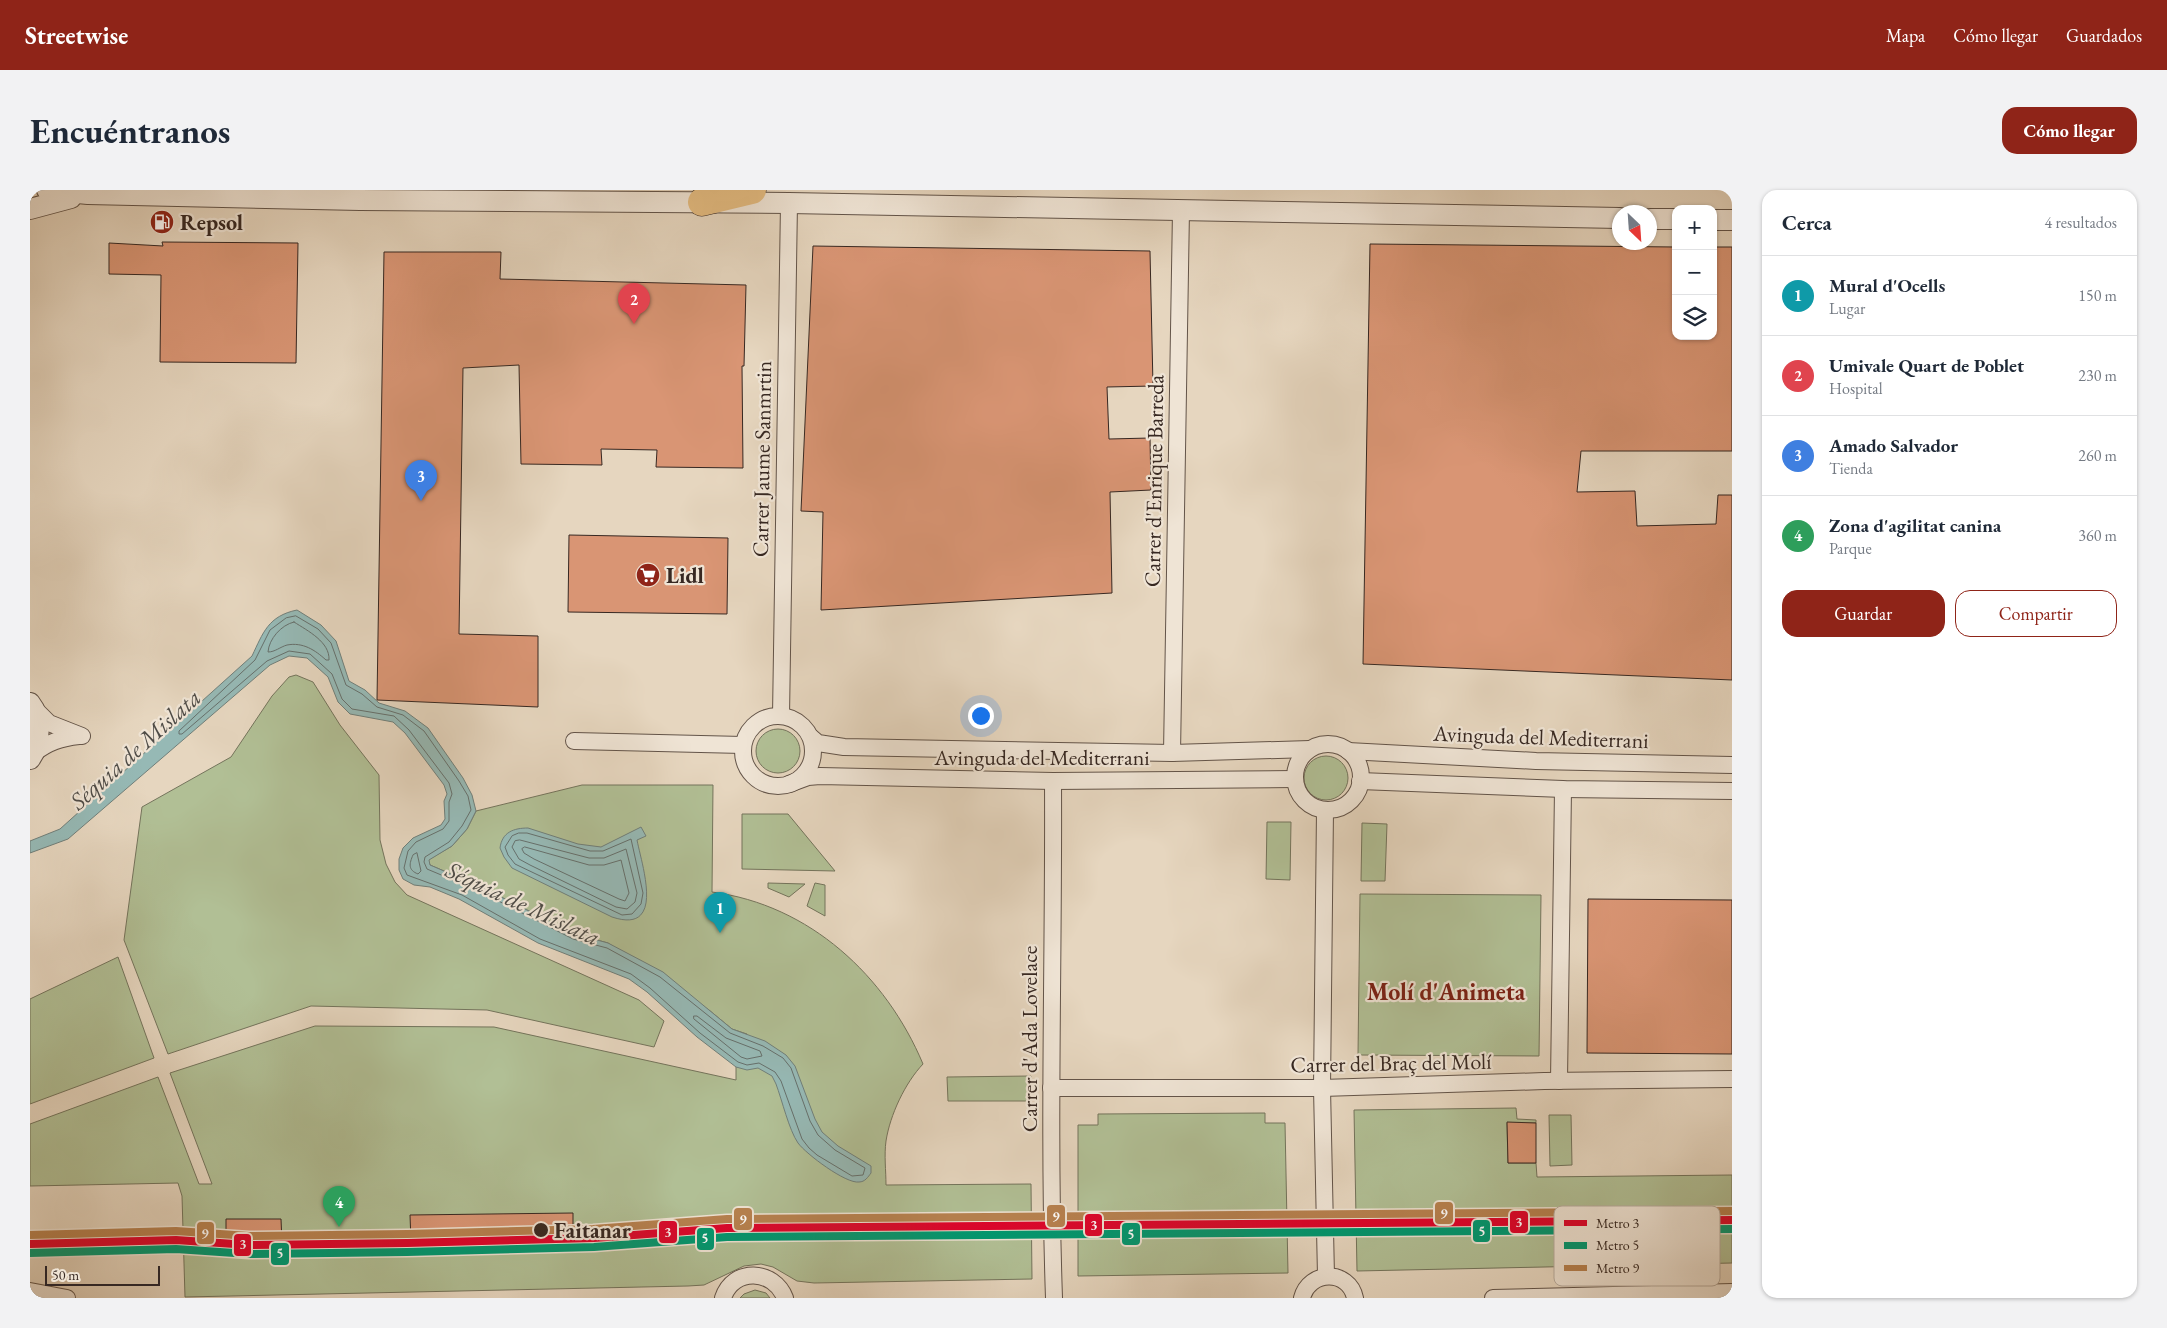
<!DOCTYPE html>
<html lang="es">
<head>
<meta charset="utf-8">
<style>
  :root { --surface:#fff; --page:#f2f2f3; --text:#1f2937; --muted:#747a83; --line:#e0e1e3; --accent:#8f2418 }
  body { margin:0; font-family:"EB Garamond",serif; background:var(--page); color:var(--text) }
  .controls { position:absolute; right:15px; top:15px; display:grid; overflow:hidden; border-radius:10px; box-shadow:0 1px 4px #0004 }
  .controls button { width:45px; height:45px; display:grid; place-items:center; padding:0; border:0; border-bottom:1px solid var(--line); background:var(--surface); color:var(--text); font:25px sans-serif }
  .compass { position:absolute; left:1582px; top:15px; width:45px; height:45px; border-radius:50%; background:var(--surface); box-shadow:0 1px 4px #0004; rotate:155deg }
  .scale { position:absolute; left:15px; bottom:12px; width:115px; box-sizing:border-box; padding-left:5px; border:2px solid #372822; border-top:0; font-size:14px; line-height:18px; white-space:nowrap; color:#372822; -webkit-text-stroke:4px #efe4d5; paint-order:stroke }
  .you { position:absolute; left:950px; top:525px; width:18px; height:18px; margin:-12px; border:4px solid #fff; border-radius:50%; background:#1a73e8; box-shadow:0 0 0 8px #1a73e833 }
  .badge { display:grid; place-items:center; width:32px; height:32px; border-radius:50%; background:var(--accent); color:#fff; font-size:16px; font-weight:700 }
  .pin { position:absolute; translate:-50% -41px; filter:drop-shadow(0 1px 2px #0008) }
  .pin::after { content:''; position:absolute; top:26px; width:18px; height:15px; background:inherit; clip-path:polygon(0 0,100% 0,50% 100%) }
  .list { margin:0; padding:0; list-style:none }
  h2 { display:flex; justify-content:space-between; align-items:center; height:65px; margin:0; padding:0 20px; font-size:21px }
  h2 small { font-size:16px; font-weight:400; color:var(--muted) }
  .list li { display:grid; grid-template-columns:32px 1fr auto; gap:15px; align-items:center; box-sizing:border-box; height:80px; padding:0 20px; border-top:1px solid var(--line) }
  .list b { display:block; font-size:19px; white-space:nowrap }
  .list p { margin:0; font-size:16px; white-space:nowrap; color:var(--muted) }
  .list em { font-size:16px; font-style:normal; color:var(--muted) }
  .actions { display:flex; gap:10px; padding:15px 20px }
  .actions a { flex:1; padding:11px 0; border:1px solid var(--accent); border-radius:15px; text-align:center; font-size:18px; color:var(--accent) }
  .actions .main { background:var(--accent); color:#fff }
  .icon { flex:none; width:28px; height:28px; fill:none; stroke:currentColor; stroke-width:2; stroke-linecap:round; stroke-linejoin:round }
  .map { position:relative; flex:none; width:1702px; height:1108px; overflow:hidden; border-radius:15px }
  header { display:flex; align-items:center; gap:30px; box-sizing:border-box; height:70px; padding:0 25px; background:var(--accent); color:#fff }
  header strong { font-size:24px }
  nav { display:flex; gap:28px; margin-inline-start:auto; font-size:18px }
  .intro { display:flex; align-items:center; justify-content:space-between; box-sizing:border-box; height:120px; padding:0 30px }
  h1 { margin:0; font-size:35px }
  .button { padding:12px 22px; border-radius:15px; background:var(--accent); color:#fff; font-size:18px; font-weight:700 }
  main { display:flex; gap:30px; padding:0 30px }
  aside { flex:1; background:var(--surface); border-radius:15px; box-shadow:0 1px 4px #0004 }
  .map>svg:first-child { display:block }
  .green { fill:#b1bf95; stroke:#74745c }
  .water { fill:#96b9b5; stroke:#707f7a }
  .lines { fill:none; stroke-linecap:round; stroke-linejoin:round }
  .shore { stroke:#66706c; stroke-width:1 }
  .building { fill:#d99574; stroke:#372822 }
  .minor-casing { stroke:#635449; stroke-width:18 }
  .tertiary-casing { stroke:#635449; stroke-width:22 }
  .motorway-casing { stroke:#372822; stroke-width:29 }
  .minor { stroke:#efe4d5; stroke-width:16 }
  .tertiary { stroke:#efe4d5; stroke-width:20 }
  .motorway { stroke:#e3bb80; stroke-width:28 }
  .metro-1-casing { stroke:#efe4d5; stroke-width:11 }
  .metro-2-casing { stroke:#efe4d5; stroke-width:11 }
  .metro-3-casing { stroke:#efe4d5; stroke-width:11 }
  .metro-1 { stroke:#dd052b; stroke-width:8 }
  .metro-2 { stroke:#009870; stroke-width:8 }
  .metro-3 { stroke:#b7814f; stroke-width:8 }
  .stop-dot { fill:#372822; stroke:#efe4d5; stroke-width:2 }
  .labels { text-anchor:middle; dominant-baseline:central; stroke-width:4.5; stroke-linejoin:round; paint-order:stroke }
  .poi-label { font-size:22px; font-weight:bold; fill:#372822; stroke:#efe4d5; text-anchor:start }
  .street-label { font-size:22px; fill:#372822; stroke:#efe4d5 }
  .stop-label { font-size:22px; font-weight:bold; fill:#372822; stroke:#efe4d5; text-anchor:start }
  .water-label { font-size:24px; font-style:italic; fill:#4f4c47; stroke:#efe4d5 }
  .neighbourhood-label { font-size:24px; font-weight:bold; fill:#7a1f14; stroke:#efe4d5 }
  .key { fill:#efe4d5; stroke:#b8ac9f; stroke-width:1 }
  .key-label { font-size:14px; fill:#372822 }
  .line-badge { stroke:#efe4d5; stroke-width:2 }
  .badge-label { font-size:14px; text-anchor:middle; font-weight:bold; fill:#fff }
</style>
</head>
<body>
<header>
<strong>Streetwise</strong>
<nav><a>Mapa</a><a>Cómo llegar</a><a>Guardados</a></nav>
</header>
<div class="intro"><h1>Encuéntranos</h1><a class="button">Cómo llegar</a></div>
<main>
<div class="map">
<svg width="1702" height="1108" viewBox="0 0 1702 1108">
  <rect width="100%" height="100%" fill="#e6d6bf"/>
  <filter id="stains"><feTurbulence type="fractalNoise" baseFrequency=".004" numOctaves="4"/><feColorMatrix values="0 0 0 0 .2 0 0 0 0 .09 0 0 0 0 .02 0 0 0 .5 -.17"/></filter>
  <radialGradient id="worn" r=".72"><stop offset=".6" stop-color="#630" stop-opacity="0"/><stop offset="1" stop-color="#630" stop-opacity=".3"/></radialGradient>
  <g class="green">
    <path d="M266,485L283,492L310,535L349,585L350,650L356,674L365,692L377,705L609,810L634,831L624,857L457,820L281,816L138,864L94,750L112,617L201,567L242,506L259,487Z"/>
    <circle cx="748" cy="561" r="22"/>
    <circle cx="1296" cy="588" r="22"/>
    <path d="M552,595H683L682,702C780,715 856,786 893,874C875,893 860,925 856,951C854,965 856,981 856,995L1001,994L1002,1089L784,1093L767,1091L743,1077L731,1074L714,1076L674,1095L658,1096L155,1107L152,1006L148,993L0,996V934L128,887L169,994H182L140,883L285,836L464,837L706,890V877L717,844L702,839L679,820L578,753L545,744L449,696L400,675L398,670L422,656L437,639L446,621Z"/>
    <path d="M712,624H758L805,681L712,679Z"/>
    <path d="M1237,632H1261L1260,690L1236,689Z"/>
    <path d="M1332,633L1357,634L1355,691H1331Z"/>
    <path d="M738,693L775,694L759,707L738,698Z"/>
    <path d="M785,693L795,695V726L777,716Z"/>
    <path d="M1330,704L1511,705L1509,866L1328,865Z"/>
    <path d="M88,767L124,868L0,914V809Z"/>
    <path d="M1001,886V911H918L917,887Z"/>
    <path d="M1486,918L1487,929L1506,930V933H1477L1478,973H1506L1507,987L1702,985V1073L1327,1081L1324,920Z"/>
    <path d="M1235,923V933H1255L1258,1083L1048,1086V935H1068V924Z"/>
    <path d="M1519,925H1541L1542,975L1520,976Z"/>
    <path d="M725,1100L736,1103L740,1108H710L714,1104Z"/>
  </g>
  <g class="water">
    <path d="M267,420L291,435L306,451L319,491L335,500L349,513L375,521L398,538L433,588L442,605L446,621L437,639L422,656L399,670L400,675L449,696L545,744L578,753L633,782L702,839L735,851L756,865L765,876L785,929L792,942L808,956L841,976V983C838,987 835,992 829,992C816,994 776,964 768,953C759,940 752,910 746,894L742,886L728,878L717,880L706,877L667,847L617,802L599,789L508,753L429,709L400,697L384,695L373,689L369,680V669L373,658L383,648L411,635L415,629L414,611L417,604L414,595L375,543L363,532L320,524L308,512L298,487L277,468L259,466L240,475L38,649L0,663V651L30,639L222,466C233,443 238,426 267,420Z"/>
    <path d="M611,637L616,646L607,650C612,676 636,745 582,727L482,678L474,667L470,658C472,642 484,638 498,638L548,654L571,657Z"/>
  </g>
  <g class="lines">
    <g class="shore">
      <path d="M266,426L288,439L301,453L316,495L332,504L347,517L373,525L394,541L429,591L438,606L441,620L432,636L419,652L395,667L394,672L397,679L447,700L543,749L577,758L630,787L700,843L733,856L753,868L761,878L780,931L788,945L805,960L835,978L833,985L822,986L787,965L779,958L772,949L751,891L745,882L729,873L717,875L708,872L670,843L620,798L601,784L510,749L432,705L377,685L374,678L378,661L386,652L413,639L419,631V612L422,604L419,593L379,540L364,526L322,519L312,509L302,484L280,464L259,461L237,471L152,544H149V541L225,470L240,440L256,428Z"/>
      <path d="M264,432C278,441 300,452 299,470H296C285,460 273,452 257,455C250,457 245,462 238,462C239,449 251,435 264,432Z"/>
      <path d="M489,643H497L560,661H573L601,649L613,703L611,714L602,724L592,725L485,674L478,665L475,657L482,646Z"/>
      <path d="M490,650L559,668H574L596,659L607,703L605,712L597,719L586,717L500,675L489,669L482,657L485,651Z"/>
      <path d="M495,657L559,675H574L591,670L599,703L595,711L589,709L504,669L494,663L492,659Z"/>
      <path d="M387,663L391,681L388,684C378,680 379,674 383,665Z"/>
      <path d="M664,826H667L696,848L730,861L732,866L717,869L711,867L664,829Z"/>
    </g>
  </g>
  <g class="building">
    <path d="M132,52L268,53L266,173L130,172L131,85L79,84V53L133,56Z"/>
    <path d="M1340,54L1646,57V146H1683V57H1702V261H1551L1547,302L1605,301L1607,336L1686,334L1688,305H1702V490L1333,474Z"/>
    <path d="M783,56L1120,61L1123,196L1077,197L1079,249L1120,248L1121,300L1080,302L1082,403L791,420L793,322L771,321Z"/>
    <path d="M354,62H471L470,89L716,95L714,176H712L713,278L626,277L627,260L571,259L572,275L491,274L489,175L433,178L429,444L508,446V517L347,510Z"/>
    <path d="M539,345L698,348L697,424L538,422Z"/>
    <path d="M1558,709L1702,710V864L1557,863Z"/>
    <path d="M1477,932L1506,933V973H1478Z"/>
    <path d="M543,1023V1049L381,1052L380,1025Z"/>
    <path d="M196,1029H251L252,1053L196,1054Z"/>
  </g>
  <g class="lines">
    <g class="minor-casing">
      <g id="minor">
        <path d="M3,517L19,533L52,546"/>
        <path d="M751,526L759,13"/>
        <circle cx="748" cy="561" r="35"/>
        <path d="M781,547L788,553L814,557L1142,563L1280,559"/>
        <path d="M544,551L713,555"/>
        <circle cx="1298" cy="587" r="33"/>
        <path d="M1318,561L1506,571L1702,575"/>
        <path d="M1142,563L1151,20"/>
        <path d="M3,564C18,552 31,548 49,546"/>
        <path d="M1023,591C1024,763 1018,936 1024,1108"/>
        <path d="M1330,591L1533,599L1702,601"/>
        <path d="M759,594L778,587L790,586L1023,591L1265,589"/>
        <path d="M1295,620L1292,898L1296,1086"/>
        <path d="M1529,891L1533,599"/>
        <path d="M1021,898H1292L1514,891L1702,889"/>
        <path d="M0,1101L37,1108"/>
        <path d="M693,1108C703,1077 744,1079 755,1108"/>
        <path d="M1272,1108C1279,1080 1319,1079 1325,1108"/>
        <path d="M1463,1108L1702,1102"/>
      </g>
    </g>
    <g class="tertiary-casing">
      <g id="tertiary">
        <path d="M17,0L58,4L330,10L759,13L1590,28"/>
        <path d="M0,19L41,8"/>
        <path d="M1620,29H1646"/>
        <path d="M1683,30H1702"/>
        <path d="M0,513C12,528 11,554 0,569"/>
      </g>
    </g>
    <g class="motorway-casing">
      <path id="motorway" d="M672,12L722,0"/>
    </g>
    <use href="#minor" class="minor"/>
    <use href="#tertiary" class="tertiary"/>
    <use href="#motorway" class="motorway"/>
    <g class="metro-1-casing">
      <path id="metro-1" d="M0,1054L146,1050L219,1055L377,1053L564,1048L697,1038L1702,1030"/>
    </g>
    <g class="metro-2-casing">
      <path id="metro-2" d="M0,1063L146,1059L219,1064L377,1062L564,1057L697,1047L1702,1039"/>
    </g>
    <g class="metro-3-casing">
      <path id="metro-3" d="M0,1045L146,1041L219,1046L377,1044L563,1039L697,1029L1702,1021"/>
    </g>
    <use href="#metro-1" class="metro-1"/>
    <use href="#metro-2" class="metro-2"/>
    <use href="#metro-3" class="metro-3"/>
  </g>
  <defs>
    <g id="fuel-disc" transform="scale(1.25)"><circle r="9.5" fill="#8f2418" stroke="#efe4d5"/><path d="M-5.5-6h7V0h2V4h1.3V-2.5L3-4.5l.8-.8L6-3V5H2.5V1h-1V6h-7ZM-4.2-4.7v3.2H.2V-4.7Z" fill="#fff"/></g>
    <g id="supermarket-disc" transform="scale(1.25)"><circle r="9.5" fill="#8f2418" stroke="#efe4d5"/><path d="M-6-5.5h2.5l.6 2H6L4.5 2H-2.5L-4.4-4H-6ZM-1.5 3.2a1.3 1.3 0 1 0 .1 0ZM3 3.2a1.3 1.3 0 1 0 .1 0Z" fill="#fff"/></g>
  </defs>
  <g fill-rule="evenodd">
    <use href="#fuel-disc" x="132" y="32"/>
    <use href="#supermarket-disc" x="618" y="385"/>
  </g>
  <circle class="stop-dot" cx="511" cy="1040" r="8"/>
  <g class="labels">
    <g class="poi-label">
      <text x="150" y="32">Repsol</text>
      <text x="636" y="385">Lidl</text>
    </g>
    <g class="street-label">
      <text transform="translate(732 269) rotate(-89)">Carrer Jaume Sanmrtin</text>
      <text transform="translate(1124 291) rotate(-89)">Carrer d'Enrique Barreda</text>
      <text transform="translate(1511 547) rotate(2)">Avinguda del Mediterrani</text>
      <text x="1012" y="567">Avinguda del Mediterrani</text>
      <text transform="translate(999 849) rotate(-90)">Carrer d'Ada Lovelace</text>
      <text transform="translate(1361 873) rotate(-1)">Carrer del Braç del Molí</text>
    </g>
    <g class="stop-label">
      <text x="524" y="1040">Faitanar</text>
    </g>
    <g class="water-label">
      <text transform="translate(105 559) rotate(-42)">Séquia de Mislata</text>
      <text transform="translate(493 713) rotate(25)">Séquia de Mislata</text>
    </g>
    <g class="neighbourhood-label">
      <text x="1416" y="801">Molí d'Animeta</text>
    </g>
  </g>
  <rect x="1524" y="1016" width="166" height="80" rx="8" class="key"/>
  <rect x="1534" y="1030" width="23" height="6" fill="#dd052b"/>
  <rect x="1534" y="1052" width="23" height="7" fill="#009870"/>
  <rect x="1534" y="1075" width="23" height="6" fill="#b7814f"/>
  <g class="key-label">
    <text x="1566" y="1038">Metro 3</text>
    <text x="1566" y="1060">Metro 5</text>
    <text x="1566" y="1083">Metro 9</text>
  </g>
  <g class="line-badge">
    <rect x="1404" y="1011" width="20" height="24" rx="5" fill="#b7814f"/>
    <rect x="1016" y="1014" width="20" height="24" rx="5" fill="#b7814f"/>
    <rect x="703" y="1017" width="20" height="24" rx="5" fill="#b7814f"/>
    <rect x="1479" y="1020" width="20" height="24" rx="5" fill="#dd052b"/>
    <rect x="1054" y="1023" width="19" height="24" rx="5" fill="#dd052b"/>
    <rect x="1442" y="1029" width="19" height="24" rx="5" fill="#009870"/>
    <rect x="628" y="1030" width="20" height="24" rx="5" fill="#dd052b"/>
    <rect x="166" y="1031" width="19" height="24" rx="5" fill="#b7814f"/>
    <rect x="1091" y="1032" width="20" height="24" rx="5" fill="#009870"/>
    <rect x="666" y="1037" width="19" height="24" rx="5" fill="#009870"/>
    <rect x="203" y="1043" width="19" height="24" rx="5" fill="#dd052b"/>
    <rect x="240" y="1052" width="20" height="24" rx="5" fill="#009870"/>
  </g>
  <g class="badge-label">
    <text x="1414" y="1028">9</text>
    <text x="1026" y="1031">9</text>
    <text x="713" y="1034">9</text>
    <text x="1489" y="1037">3</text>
    <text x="1064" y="1040">3</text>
    <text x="1452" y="1046">5</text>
    <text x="638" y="1047">3</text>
    <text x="175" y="1048">9</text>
    <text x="1101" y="1049">5</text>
    <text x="675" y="1053">5</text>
    <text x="213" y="1059">3</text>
    <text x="250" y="1068">5</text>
  </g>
  <rect width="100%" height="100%" filter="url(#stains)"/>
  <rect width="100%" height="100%" fill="url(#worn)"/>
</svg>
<div class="controls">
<button>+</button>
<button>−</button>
<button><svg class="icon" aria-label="layers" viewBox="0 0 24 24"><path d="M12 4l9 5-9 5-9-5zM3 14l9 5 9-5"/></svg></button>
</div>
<svg class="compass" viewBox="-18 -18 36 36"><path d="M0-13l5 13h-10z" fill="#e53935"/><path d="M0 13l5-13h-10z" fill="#747a83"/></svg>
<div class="scale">50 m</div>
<div class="you"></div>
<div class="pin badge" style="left:690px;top:743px;background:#0f9aa8">1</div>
<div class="pin badge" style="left:604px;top:134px;background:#e0444e">2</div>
<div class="pin badge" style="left:391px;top:311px;background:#3f7fe0">3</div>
<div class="pin badge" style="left:309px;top:1037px;background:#2e9e5b">4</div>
</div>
<aside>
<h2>Cerca<small>4 resultados</small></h2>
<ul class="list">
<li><span class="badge" style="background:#0f9aa8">1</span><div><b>Mural d'Ocells</b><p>Lugar</p></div><em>150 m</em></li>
<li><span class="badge" style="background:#e0444e">2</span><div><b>Umivale Quart de Poblet</b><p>Hospital</p></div><em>230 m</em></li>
<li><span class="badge" style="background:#3f7fe0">3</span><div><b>Amado Salvador</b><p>Tienda</p></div><em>260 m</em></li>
<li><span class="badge" style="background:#2e9e5b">4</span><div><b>Zona d'agilitat canina</b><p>Parque</p></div><em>360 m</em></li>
</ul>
<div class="actions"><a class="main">Guardar</a><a>Compartir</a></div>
</aside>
</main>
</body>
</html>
